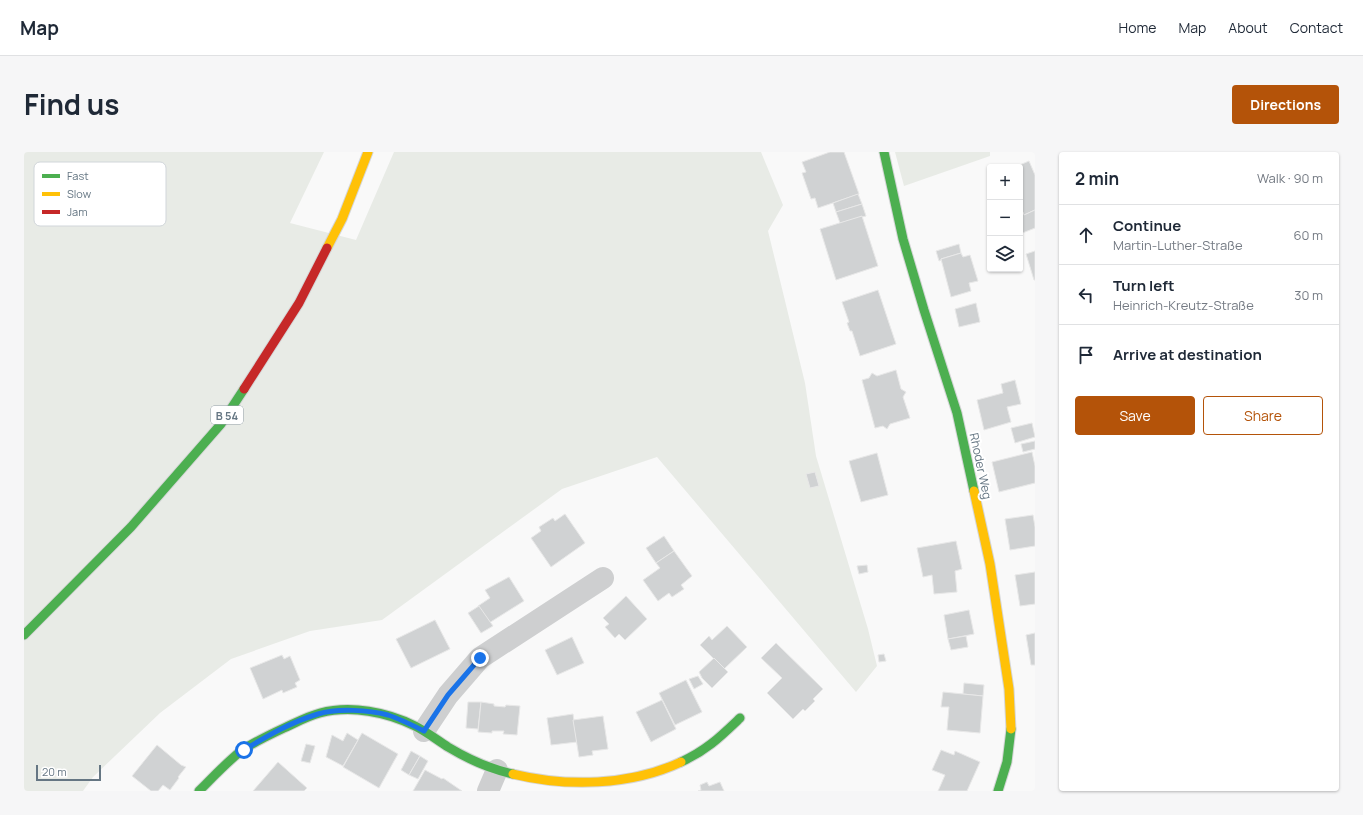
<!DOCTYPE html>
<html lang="en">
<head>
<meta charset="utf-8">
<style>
  :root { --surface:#fff; --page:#f6f6f7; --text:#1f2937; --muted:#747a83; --line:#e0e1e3; --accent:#b45309 }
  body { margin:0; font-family:Manrope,sans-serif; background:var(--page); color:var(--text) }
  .controls { position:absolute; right:12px; top:12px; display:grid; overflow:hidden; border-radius:4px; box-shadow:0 1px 3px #0004 }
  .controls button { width:36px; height:36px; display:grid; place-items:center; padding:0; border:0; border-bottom:1px solid var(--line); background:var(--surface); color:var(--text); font:20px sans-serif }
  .scale { position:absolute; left:12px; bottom:10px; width:65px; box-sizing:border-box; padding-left:4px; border:2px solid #657683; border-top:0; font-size:11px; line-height:14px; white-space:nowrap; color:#657683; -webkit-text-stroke:3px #fff; paint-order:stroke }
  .stop { position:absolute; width:12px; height:12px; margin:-9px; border:3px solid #1a73e8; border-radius:50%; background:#fff }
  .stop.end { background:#1a73e8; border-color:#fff; box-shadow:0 1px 4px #0008 }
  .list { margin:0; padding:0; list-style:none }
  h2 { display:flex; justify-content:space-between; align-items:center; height:52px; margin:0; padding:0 16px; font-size:17px }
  h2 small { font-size:13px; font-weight:400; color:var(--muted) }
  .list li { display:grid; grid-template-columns:26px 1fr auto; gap:12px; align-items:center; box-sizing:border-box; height:60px; padding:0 16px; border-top:1px solid var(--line) }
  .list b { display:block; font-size:15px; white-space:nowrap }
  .list p { margin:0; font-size:13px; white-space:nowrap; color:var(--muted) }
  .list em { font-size:13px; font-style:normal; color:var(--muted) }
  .actions { display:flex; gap:8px; padding:12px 16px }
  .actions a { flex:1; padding:9px 0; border:1px solid var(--accent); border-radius:4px; text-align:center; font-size:14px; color:var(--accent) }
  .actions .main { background:var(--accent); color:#fff }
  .icon { flex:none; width:22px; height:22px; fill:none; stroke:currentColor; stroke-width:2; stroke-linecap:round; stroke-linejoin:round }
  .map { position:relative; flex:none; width:1011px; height:639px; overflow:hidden; border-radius:4px }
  header { display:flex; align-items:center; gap:24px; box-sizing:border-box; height:56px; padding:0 20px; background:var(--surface); border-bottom:1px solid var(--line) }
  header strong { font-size:19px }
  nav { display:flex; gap:22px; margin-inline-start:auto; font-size:14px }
  .intro { display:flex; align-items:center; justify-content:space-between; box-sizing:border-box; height:96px; padding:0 24px }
  h1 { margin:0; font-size:28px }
  .button { padding:10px 18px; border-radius:4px; background:var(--accent); color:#fff; font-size:14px; font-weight:700 }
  main { display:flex; gap:24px; padding:0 24px }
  aside { flex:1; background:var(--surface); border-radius:4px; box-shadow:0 1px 3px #0004 }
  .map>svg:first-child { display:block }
  .green { fill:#e8ebe6 }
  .building { fill:#d0d2d3; stroke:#e8e8e8 }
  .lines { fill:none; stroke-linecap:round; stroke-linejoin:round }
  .fast-casing { stroke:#d5d6d7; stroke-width:11 }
  .slow-casing { stroke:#d5d6d7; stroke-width:11 }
  .jam-casing { stroke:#d5d6d7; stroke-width:11 }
  .street { stroke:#cecfd0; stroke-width:22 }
  .fast { stroke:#4caf50; stroke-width:9 }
  .slow { stroke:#ffc107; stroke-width:9 }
  .jam { stroke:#c62828; stroke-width:9 }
  .route { stroke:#1a73e8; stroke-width:5 }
  .labels { text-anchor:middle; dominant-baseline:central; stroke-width:4; stroke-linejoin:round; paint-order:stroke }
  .shield { fill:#fff; stroke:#939fa8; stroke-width:1 }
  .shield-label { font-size:11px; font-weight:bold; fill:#657683 }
  .street-label { font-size:12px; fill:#657683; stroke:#fff }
  .key { fill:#fff; stroke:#d1d6da; stroke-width:1 }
  .key-label { font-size:11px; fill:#657683 }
</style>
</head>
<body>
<header>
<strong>Map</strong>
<nav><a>Home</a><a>Map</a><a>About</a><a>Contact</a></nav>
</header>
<div class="intro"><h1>Find us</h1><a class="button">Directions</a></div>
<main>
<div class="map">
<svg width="1011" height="639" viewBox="0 0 1011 639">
  <rect width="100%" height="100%" fill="#f9f9f9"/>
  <g class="green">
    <path d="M0,0H300L266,71L332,88L370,0H737L759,53L744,79L781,231L792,304L844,477L853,514L832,540L633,305L538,337L358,468L286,479L207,507L136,561L69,625L59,639H0Z"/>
    <path d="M871,0H966V4L880,34Z"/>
  </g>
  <g class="building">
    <path d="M806,0H820L835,42L794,56L791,46L787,47L778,21L782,20L778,10Z"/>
    <path d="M1005,9L1011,23V58L1000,63L996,54V15H991Z"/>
    <path d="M834,42L838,52L812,60L809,51Z"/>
    <path d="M838,52L842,64L816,71L812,60Z"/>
    <path d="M1011,58V76L996,82V61L999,60L1000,63Z"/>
    <path d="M838,64L854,114L812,128L796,77Z"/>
    <path d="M935,92L937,101L917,107V108L915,109L912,99Z"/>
    <path d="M1011,99V128H1010L1002,102Z"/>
    <path d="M937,101L939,105L946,103L954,129L945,131L947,139L927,145L917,107Z"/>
    <path d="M854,138L872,192L836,204L828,179H826L823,171L825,170L818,150Z"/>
    <path d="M952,151L956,170L935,175L931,157Z"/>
    <path d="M872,218L877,237L882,240L879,245L886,266L866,272L863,277L859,274L851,276L838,228L845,226L848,221L853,224Z"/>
    <path d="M991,228L997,252L983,255L987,270L960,278L953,248L979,241L977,232Z"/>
    <path d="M1008,271L1011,285L991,291L987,276Z"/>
    <path d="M1011,289V297L999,300L997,292Z"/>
    <path d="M1008,300L1011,314V331L975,340L968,310Z"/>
    <path d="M853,301L864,343L837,350L825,309Z"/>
    <path d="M791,320L795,334L786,336L782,322Z"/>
    <path d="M541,362L561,391L527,415L507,386L517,379L515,375L529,366L531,369Z"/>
    <path d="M1009,363L1011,375V394L986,398L981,367Z"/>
    <path d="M640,384L650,399L632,411L622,396Z"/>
    <path d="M932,389L938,417L931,419L933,440L910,442L908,423L899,425L893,396Z"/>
    <path d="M650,399L668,424L657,433L660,437L648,445L645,441L634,449L619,428L636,416L632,411Z"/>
    <path d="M843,413L844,420L835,422L833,414Z"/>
    <path d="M1011,420V452L996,454L991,423Z"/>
    <path d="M485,425L500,449L465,471L454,454L466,446L461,438Z"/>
    <path d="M602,444L623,467L601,488L595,482L591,486L581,475L585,472L579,466Z"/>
    <path d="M455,454L469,474L457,481L444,461Z"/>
    <path d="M945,458L950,482L924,487L920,463Z"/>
    <path d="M411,468L426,497L387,516L372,487Z"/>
    <path d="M703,474L723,495L700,517L676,493L685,484L688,488Z"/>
    <path d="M1011,481V513H1007L1002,483Z"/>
    <path d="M942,484L944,495L927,498L924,487Z"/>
    <path d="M548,485L560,511L533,523L521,498Z"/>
    <path d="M752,491L799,537L789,547L791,549L781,559L779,557L769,567L743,541L758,526L737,506Z"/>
    <path d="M860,502L862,509L855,510L854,503Z"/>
    <path d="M258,503L260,507L266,504L276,528L271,531L273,535L259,541L258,538L239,547L226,516Z"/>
    <path d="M690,506L704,520L688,536L678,526L675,520Z"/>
    <path d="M674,524L679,532L670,537L665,527Z"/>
    <path d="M662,528L678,560L651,573L635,541Z"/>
    <path d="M940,531L960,533L959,544L939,542Z"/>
    <path d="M919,540L959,544L956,581L923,578L925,555H917Z"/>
    <path d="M638,548L652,577L627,590L612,560Z"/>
    <path d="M444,550H457L454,577L442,576Z"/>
    <path d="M457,550L470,552V554L481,555L482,553L496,554L493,583L479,582L480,579H468V581L454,580Z"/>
    <path d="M549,562L553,590L527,593L523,566Z"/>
    <path d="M579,564L584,597L568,599L569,603L555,605L549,568Z"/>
    <path d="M323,581L334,588L319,614L302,605L308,583L319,589Z"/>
    <path d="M338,581L374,602L355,636L319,615Z"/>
    <path d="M282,592L291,594L286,611L277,609Z"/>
    <path d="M133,593L157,613L162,615L154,625L155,626L146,638L139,633L134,639H127L108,624Z"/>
    <path d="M917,598L930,603L931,599L956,610L943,639H914L921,623L908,618Z"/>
    <path d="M387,599L396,604L385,623L377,618Z"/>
    <path d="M396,604L404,609L394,627L385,623Z"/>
    <path d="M254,610L283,636L280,639H229Z"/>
    <path d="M401,618L418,627L419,626L438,639H389Z"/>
    <path d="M683,630L685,634L696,630L700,639H674L677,638L676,633Z"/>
  </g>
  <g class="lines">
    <g class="fast-casing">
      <g id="fast">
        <path d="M860,0L879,87L900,158L933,261L950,339"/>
        <path d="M0,483L107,375L197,272L220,237"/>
        <path d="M657,610C683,598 696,585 716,566"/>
        <path d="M175,639C189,625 202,611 217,599C230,590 245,583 260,576C271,571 284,564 296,561C327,553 363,560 391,574C403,580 413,588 424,595C444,607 466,617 489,622"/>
        <path d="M974,639L983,610L987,577"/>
      </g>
    </g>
    <g class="slow-casing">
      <g id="slow">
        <path d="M303,96L318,67L344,0"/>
        <path d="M950,339L966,412L985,537L987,577"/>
        <path d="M489,622C543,635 606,634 657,610"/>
      </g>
    </g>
    <g class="jam-casing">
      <path id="jam" d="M220,237L275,151L303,96"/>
    </g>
    <g class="street">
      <path d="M400,579L424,543L456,506L579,426"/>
      <path d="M464,639L473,618"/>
    </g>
    <use href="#fast" class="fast"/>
    <use href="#slow" class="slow"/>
    <use href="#jam" class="jam"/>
  </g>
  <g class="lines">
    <path class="route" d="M220,598C243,584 267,570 294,562C313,556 345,558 364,563C376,567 388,573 400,579L424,543L456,506"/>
  </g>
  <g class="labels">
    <rect class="shield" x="187" y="254" width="32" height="18" rx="3"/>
    <g class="shield-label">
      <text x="203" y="263">B 54</text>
    </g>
    <g class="street-label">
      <text transform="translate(957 314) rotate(78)">Rhoder Weg</text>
    </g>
  </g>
  <rect x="10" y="10" width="132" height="64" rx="6" class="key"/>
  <rect x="18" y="22" width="18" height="4" fill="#4caf50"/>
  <rect x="18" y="40" width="18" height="4" fill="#ffc107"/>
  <rect x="18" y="58" width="18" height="4" fill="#c62828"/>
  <g class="key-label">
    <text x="43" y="28">Fast</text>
    <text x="43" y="46">Slow</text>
    <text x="43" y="64">Jam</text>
  </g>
</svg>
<div class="controls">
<button>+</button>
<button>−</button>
<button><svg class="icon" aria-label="layers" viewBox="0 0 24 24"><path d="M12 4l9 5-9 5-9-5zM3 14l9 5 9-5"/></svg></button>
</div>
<div class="scale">20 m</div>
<div class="stop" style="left:220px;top:598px"></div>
<div class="stop end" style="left:456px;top:506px"></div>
</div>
<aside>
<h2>2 min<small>Walk · 90 m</small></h2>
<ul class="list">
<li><svg class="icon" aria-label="ahead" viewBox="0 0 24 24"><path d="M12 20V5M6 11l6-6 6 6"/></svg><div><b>Continue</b><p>Martin-Luther-Straße</p></div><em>60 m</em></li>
<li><svg class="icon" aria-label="left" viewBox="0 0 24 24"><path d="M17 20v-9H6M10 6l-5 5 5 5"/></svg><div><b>Turn left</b><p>Heinrich-Kreutz-Straße</p></div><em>30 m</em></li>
<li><svg class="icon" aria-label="arrive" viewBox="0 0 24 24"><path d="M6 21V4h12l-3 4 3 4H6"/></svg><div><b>Arrive at destination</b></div></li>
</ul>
<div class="actions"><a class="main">Save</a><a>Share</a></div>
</aside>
</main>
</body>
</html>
